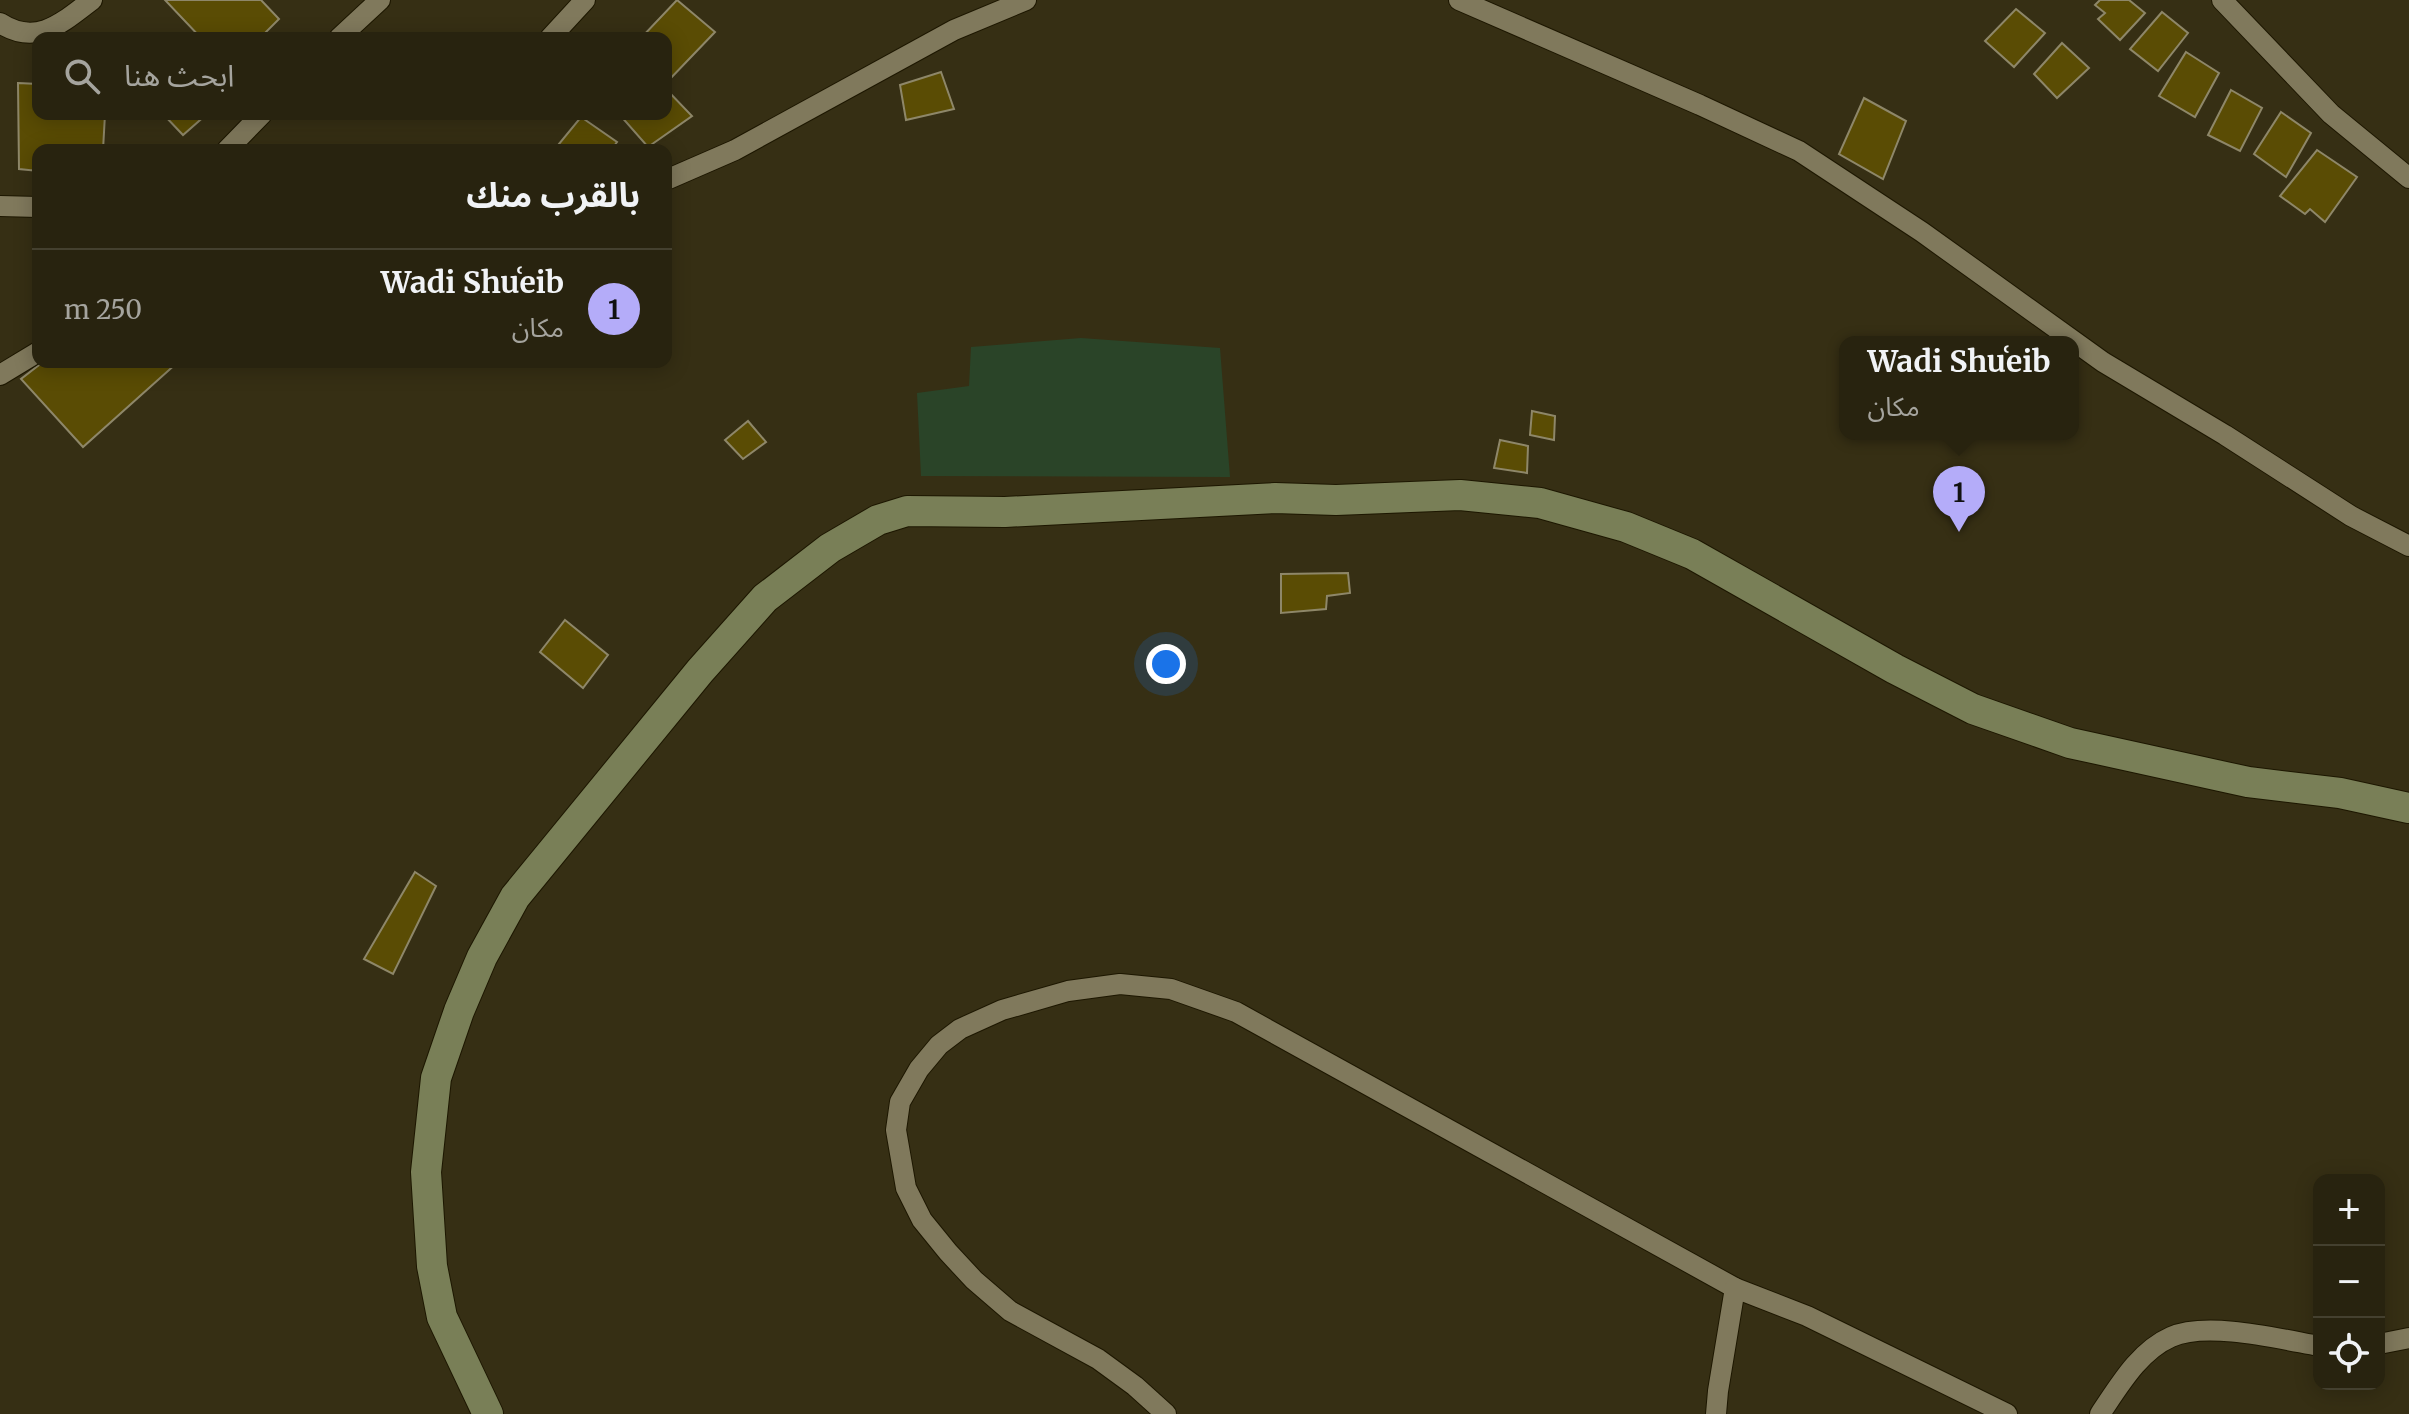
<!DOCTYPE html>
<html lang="ar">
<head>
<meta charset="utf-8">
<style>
  :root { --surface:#28230f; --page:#342f1d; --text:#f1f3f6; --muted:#a5a49e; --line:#44402f; --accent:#b4acf9 }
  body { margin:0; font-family:Merriweather,"Noto Sans Arabic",serif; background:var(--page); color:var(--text); direction:rtl }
  .controls { position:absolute; right:24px; bottom:24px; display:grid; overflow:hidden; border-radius:16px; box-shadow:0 4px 20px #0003 }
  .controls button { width:72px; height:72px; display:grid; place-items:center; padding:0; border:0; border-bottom:2px solid var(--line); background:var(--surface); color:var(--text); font:40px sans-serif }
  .you { position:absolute; left:1166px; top:664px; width:28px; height:28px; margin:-20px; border:6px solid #fff; border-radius:50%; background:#1a73e8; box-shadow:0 0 0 12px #1a73e833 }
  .badge { display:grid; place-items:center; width:52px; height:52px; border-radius:50%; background:var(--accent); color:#111; font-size:26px; font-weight:700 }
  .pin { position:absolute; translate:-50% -66px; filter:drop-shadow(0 2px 4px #0008) }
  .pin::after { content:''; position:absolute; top:42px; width:28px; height:24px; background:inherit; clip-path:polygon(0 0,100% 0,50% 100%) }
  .popup { position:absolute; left:1839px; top:336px; width:240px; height:104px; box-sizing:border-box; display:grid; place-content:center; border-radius:16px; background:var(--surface); filter:drop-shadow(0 2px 6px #0005); font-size:26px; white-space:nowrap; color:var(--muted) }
  .popup b { font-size:30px; color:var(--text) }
  .popup::after { content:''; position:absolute; left:50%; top:100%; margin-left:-16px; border:16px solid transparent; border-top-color:var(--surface) }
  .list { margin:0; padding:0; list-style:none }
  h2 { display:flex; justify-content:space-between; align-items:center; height:104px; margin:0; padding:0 32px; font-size:34px }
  h2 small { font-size:26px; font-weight:400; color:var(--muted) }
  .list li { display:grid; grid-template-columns:52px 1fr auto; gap:24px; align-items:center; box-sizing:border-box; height:120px; padding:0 32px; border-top:2px solid var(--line) }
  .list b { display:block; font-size:30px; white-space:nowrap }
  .list p { margin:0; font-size:26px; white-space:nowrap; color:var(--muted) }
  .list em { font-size:26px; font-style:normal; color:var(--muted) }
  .icon { flex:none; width:44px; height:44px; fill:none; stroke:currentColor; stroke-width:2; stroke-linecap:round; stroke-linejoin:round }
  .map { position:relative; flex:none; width:2409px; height:1414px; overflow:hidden; direction:ltr }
  .search { position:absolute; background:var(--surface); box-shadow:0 4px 20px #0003; left:32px; top:32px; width:640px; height:88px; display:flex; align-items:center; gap:20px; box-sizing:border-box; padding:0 28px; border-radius:16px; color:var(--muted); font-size:30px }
  .panel { position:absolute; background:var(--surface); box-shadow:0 4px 20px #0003; left:32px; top:144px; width:640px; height:224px; border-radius:16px; direction:rtl }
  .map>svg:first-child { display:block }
  .green { fill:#2a4428 }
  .building { fill:#5a4c04; stroke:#8e8769; stroke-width:2 }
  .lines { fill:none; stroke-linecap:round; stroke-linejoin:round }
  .minor-casing { stroke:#1d1700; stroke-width:22 }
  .secondary-casing { stroke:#1d1700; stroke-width:32 }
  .minor { stroke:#80795c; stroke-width:20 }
  .secondary { stroke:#797f57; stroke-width:30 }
</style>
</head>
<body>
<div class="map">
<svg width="2409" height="1414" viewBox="0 0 2409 1414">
  <rect width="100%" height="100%" fill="#362f14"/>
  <path class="green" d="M1081,338L1220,348L1230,477L921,476L917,393L969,386L971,347Z"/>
  <g class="building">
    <path d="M165,0H261L279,19L260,38H201Z"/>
    <path d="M677,0L715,32L667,82L666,38H641Z"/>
    <path d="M2100,0H2129L2145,13L2120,40L2098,19L2105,13L2095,5Z"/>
    <path d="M2016,9L2045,33L2014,67L1985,41Z"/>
    <path d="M2162,12L2188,33L2158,71L2130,49Z"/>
    <path d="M2062,43L2089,68L2057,98L2034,74Z"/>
    <path d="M2186,52L2219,73L2195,117L2159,96Z"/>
    <path d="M941,72L954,109L906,120L900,85Z"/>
    <path d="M18,83L38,84V114H105L103,150H38V171L19,169Z"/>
    <path d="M666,89L692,116L648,147L619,114H666Z"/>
    <path d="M2231,90L2262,108L2240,151L2208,135Z"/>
    <path d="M1864,98L1906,121L1883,179L1839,154Z"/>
    <path d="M2281,112L2311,133L2286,177L2254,154Z"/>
    <path d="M163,114H207L183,135Z"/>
    <path d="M581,117L617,142L611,150H554Z"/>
    <path d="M2317,150L2357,177L2325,222L2310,209L2305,214L2280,196Z"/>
    <path d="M43,362H178L83,447L21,379Z"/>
    <path d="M1532,411L1555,416L1554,440L1530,435Z"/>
    <path d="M748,421L766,442L743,459L725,440Z"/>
    <path d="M1500,440L1528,446L1527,473L1494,468Z"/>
    <path d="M1348,573L1350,593L1327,596L1326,609L1281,613V574Z"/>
    <path d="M565,620L608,655L583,688L540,652Z"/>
    <path d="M415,872L436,886L393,974L364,959Z"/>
  </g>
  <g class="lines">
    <g class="minor-casing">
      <g id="minor">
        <path d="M1459,0L1700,105L1799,151L1922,232L2103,362L2225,435L2351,516L2409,546"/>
        <path d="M2222,0L2331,114L2409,178"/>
        <path d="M0,23C37,47 63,22 92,0"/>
        <path d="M339,38L380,0"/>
        <path d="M550,38L585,0"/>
        <path d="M227,150L262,114"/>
        <path d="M666,180L735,150L954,30L1026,0"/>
        <path d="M0,206L38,207"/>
        <path d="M0,375L38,352"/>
        <path d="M2379,1344L2409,1338"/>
        <path d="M1166,1414L1135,1386L1098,1359L1010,1311L974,1280L948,1252L922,1220L906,1188L896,1130L900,1102L919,1069L939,1045L960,1029L1002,1010L1068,991L1120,984L1171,989L1236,1012L1735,1288"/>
        <path d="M1716,1414L1718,1391L1735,1288L1807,1316L2007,1414"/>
        <path d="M2100,1414C2119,1386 2139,1351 2171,1337C2207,1321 2280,1339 2319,1346"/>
      </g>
    </g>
    <g class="secondary-casing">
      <path id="secondary" d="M488,1414L442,1317L432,1266L426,1172L436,1078L459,1011L482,957L515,897L700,671L765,598L830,548L878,520L907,511L1005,512L1275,498L1336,500L1460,495L1540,503L1626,527L1692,554L1895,669L1973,709L2070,743L2248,782L2340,793L2409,808"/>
    </g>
    <use href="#minor" class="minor"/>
    <use href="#secondary" class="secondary"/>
  </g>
</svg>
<div class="controls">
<button>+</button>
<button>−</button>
<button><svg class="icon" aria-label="locate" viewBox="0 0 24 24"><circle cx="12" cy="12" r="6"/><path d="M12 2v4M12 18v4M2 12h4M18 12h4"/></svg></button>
</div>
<div class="you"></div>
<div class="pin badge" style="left:1959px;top:532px">1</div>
<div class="popup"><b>Wadi Shuʿeib</b>مكان</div>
<div class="search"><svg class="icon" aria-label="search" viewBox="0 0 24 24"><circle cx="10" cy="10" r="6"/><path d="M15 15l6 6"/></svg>ابحث هنا</div>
<section class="panel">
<h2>بالقرب منك<small></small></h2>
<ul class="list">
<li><span class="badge">1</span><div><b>Wadi Shuʿeib</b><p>مكان</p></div><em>250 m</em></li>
</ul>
</section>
</div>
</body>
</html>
